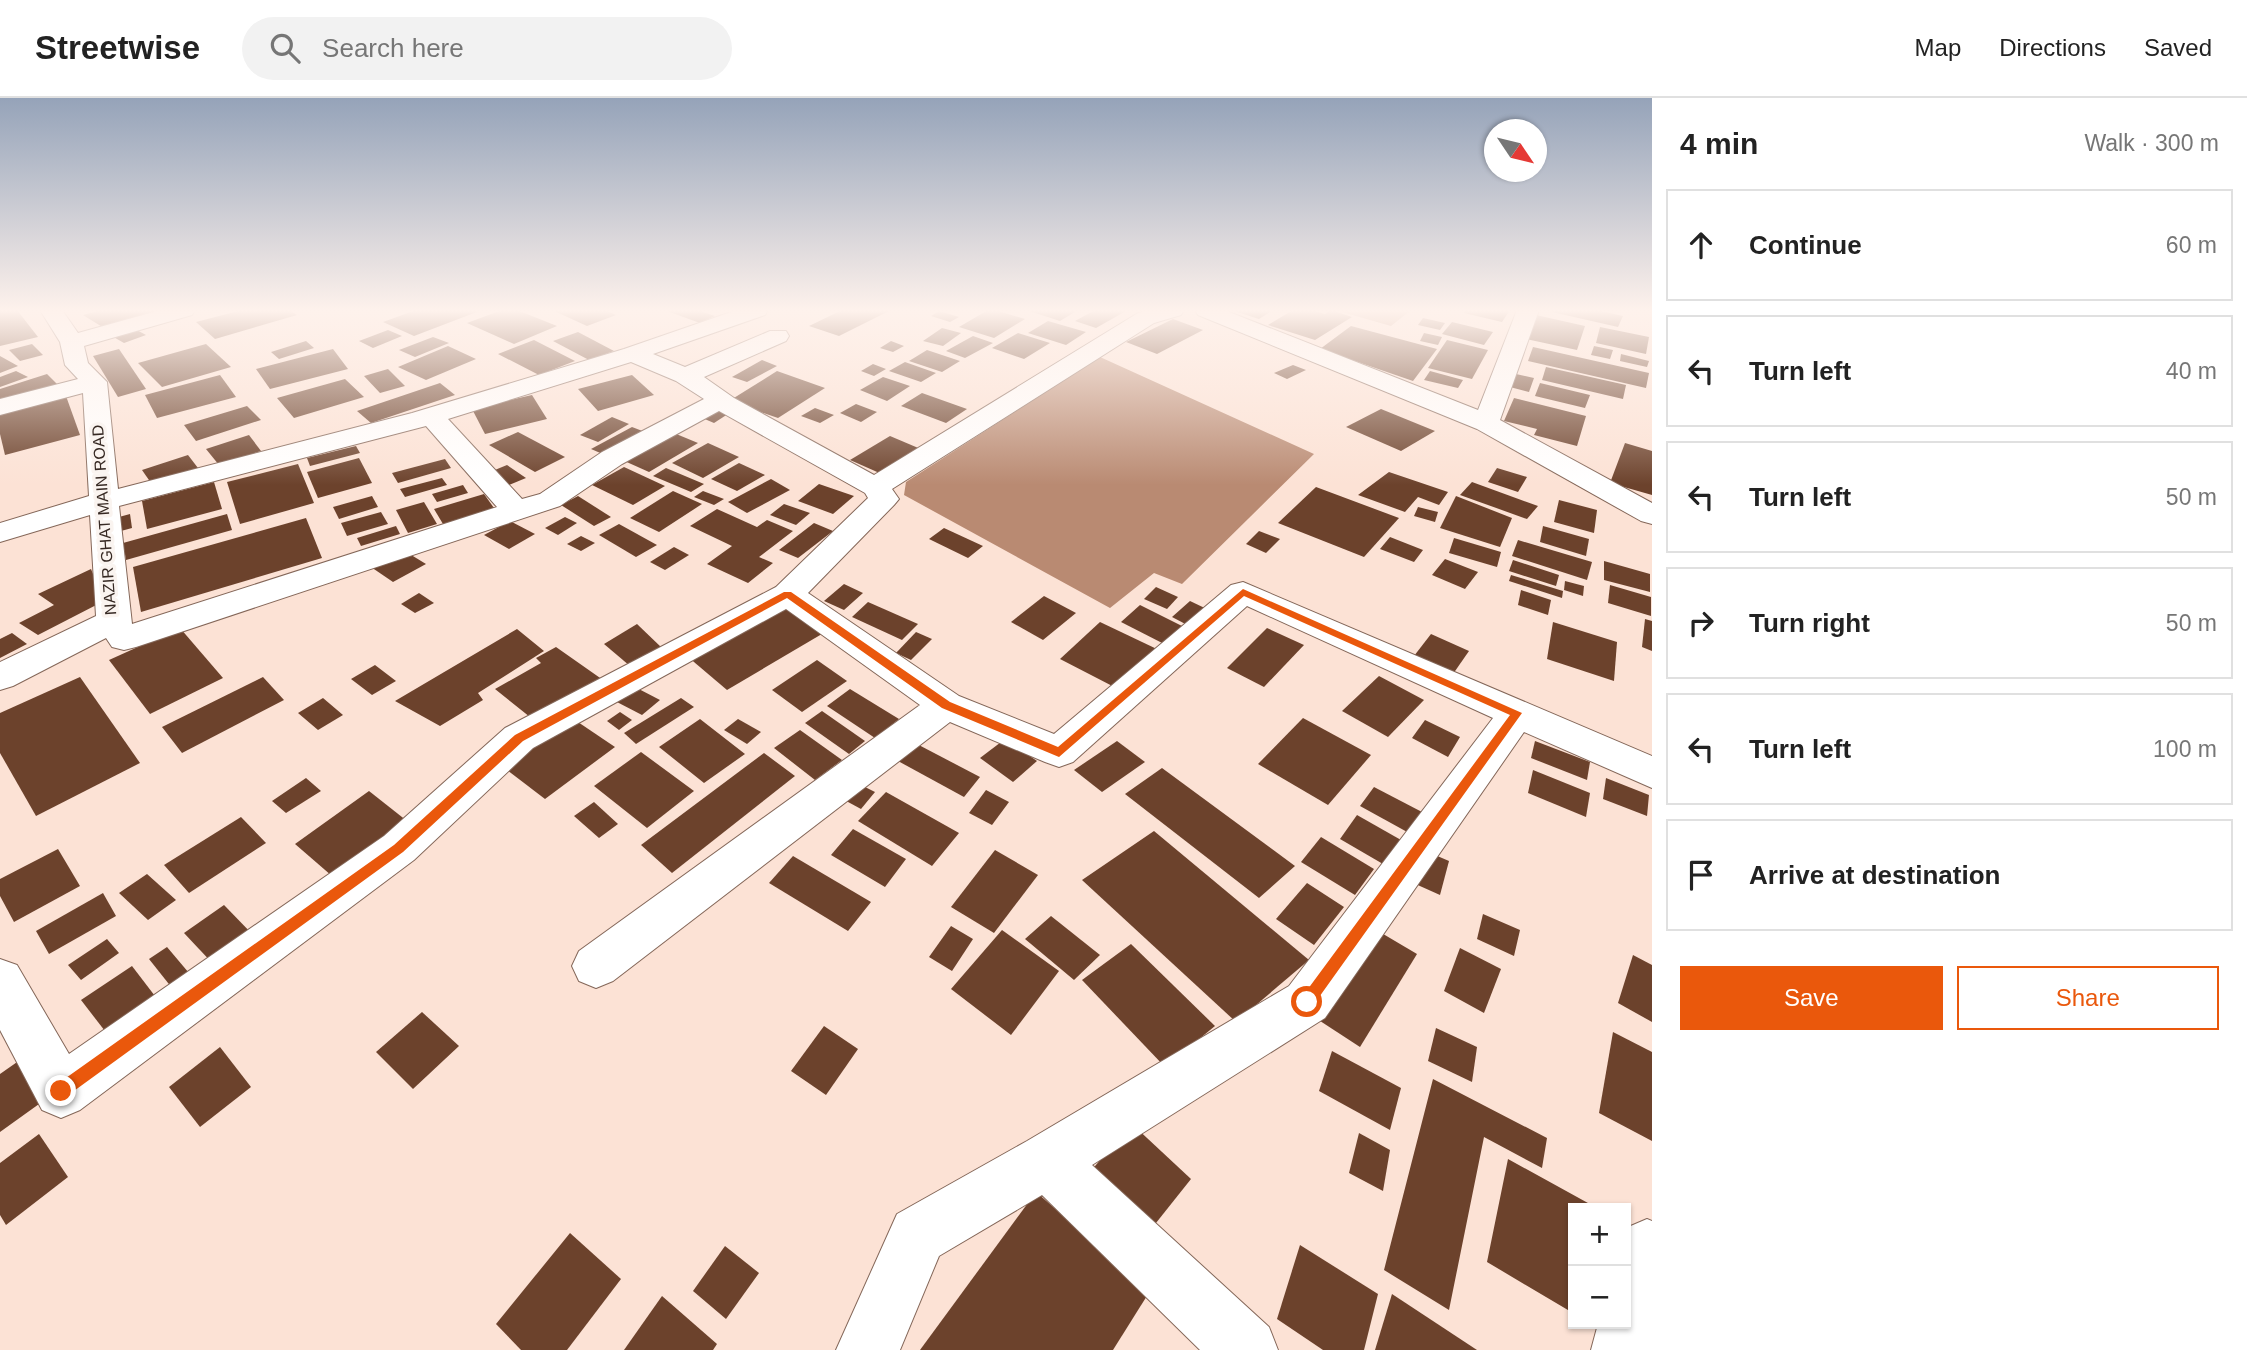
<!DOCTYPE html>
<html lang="en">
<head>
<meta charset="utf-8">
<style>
  :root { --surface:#fff; --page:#f2f2f2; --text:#222; --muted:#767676; --line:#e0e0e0; --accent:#ea580c }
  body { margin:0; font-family:Arial,sans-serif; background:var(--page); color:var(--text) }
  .controls { position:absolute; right:21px; bottom:21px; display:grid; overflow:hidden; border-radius:0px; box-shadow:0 2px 5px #0004 }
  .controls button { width:63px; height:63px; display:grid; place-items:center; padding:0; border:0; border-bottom:2px solid var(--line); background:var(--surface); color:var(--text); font:35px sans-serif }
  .compass { position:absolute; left:1484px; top:21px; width:63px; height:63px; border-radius:50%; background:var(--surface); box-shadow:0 2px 5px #0004; rotate:125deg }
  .stop { position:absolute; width:21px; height:21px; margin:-16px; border:5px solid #ea580c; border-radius:50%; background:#fff }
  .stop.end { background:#ea580c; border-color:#fff; box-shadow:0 2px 7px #0008 }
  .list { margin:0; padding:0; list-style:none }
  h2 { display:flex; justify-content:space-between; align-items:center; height:91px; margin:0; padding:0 28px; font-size:30px }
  h2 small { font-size:23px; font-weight:400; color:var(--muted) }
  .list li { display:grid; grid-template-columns:46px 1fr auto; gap:21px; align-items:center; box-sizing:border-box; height:112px; margin:0 14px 14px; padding:0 14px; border:2px solid var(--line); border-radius:0px }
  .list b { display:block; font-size:26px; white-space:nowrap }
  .list em { font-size:23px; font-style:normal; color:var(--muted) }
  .actions { display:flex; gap:14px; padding:21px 28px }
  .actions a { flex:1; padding:16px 0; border:2px solid var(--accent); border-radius:0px; text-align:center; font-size:24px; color:var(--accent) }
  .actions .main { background:var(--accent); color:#fff }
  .icon { flex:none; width:38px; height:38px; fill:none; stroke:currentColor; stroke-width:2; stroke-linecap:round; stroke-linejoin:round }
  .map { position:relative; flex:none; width:1652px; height:1252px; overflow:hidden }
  header { display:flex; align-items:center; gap:42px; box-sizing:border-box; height:98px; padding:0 35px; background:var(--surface); border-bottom:2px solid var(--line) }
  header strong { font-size:33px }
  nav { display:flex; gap:38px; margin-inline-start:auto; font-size:24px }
  .search { width:490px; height:63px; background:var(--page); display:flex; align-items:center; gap:18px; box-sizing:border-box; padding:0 24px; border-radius:38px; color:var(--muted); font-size:26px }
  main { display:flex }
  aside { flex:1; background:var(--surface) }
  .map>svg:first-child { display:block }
  .water { fill:#b98a72 }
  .building { fill:#6c422c }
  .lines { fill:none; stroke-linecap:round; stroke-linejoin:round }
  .street-casing { stroke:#846759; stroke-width:2 }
  .street { fill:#fff; fill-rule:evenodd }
  .route { fill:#ea580c }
  .labels { text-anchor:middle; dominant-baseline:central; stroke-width:7; stroke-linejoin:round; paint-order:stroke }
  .far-street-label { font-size:16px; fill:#362923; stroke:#faf4f0 }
</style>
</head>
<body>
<header>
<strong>Streetwise</strong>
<div class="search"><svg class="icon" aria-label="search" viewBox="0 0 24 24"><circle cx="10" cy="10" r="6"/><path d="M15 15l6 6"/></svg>Search here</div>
<nav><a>Map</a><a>Directions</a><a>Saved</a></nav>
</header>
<main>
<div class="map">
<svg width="1652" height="1252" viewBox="0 0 1652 1252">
  <rect width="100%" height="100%" fill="#fce2d5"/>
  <g class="water">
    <path d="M1335,212H1411L1391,228Z"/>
    <path d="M1100,259L1314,356L1182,486L1154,475L1110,510L904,397L906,384Z"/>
  </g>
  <g class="building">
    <path d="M0,212H17L38,239L0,248Z"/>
    <path d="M101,212H161L104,230L83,217Z"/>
    <path d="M242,212H289L297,217L215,241L196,224Z"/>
    <path d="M416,212H482L414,238L383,224Z"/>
    <path d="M502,212H517L557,228L514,246L467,225Z"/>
    <path d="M552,212H605L616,217L587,228Z"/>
    <path d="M664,212H697L715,218L700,225Z"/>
    <path d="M842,212H891L839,238L809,228Z"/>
    <path d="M988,212H995L1025,221L994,240L959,229Z"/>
    <path d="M1026,212H1078L1060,223Z"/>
    <path d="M1095,212H1123L1126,213L1096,230L1075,223Z"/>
    <path d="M1231,212H1273L1259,221Z"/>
    <path d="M1293,212H1311L1325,216L1331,212L1352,219L1315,242L1268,227Z"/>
    <path d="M1466,212H1510L1502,224L1464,215Z"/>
    <path d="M1553,212H1596L1623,218L1618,229L1552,214Z"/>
    <path d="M939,213L959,219L950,224L931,218Z"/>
    <path d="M1536,217L1585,228L1577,252L1526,241Z"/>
    <path d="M1423,220L1445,225L1440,232L1418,227Z"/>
    <path d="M1173,221L1203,232L1157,256L1126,244Z"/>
    <path d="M1048,223L1086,234L1066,247L1028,235Z"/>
    <path d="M1452,224L1493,234L1484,247L1442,236Z"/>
    <path d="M1351,228L1437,251L1413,283L1320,251Z"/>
    <path d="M1600,229L1649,239L1646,256L1596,245Z"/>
    <path d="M133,230L146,237L124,245L110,237Z"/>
    <path d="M942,230L961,235L943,248L923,243Z"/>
    <path d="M388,232L402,238L373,250L359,243Z"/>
    <path d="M578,234L614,253L589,262L553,243Z"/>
    <path d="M1018,235L1050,245L1024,261L992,250Z"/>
    <path d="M1424,235L1442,239L1438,247L1420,243Z"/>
    <path d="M973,238L993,245L965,260L946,253Z"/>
    <path d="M433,239L449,245L415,259L399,252Z"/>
    <path d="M534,242L575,263L539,277L498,256Z"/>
    <path d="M1447,242L1488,252L1472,281L1428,270Z"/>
    <path d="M306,243L314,250L279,261L271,254Z"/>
    <path d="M891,243L904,248L893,254L880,250Z"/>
    <path d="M32,246L43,257L20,263L9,252Z"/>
    <path d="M206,246L231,269L162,289L138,265Z"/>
    <path d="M448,248L476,261L426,282L398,269Z"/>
    <path d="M1594,248L1613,252L1610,261L1591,257Z"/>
    <path d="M1533,249L1649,275L1646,290L1528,263Z"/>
    <path d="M119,251L146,291L118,299L93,258Z"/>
    <path d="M333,251L348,271L270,291L256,271Z"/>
    <path d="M927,252L960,263L942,274L909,263Z"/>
    <path d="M1621,256L1649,263L1647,269L1620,263Z"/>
    <path d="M0,258L18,268L0,275Z"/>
    <path d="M762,262L777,268L747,284L732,279Z"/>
    <path d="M905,264L936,275L921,284L889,273Z"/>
    <path d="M873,266L886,271L874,278L861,273Z"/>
    <path d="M1293,267L1306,272L1287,281L1274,275Z"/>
    <path d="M1546,269L1626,287L1623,301L1542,282Z"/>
    <path d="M388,271L405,288L380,295L364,278Z"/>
    <path d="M16,273L28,279L0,289V279Z"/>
    <path d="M777,273L825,290L778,320L729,303Z"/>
    <path d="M1430,273L1463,282L1458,290L1424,282Z"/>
    <path d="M47,276L58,287L0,304V291Z"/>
    <path d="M1516,276L1534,280L1529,294L1510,289Z"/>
    <path d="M220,277L236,299L157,320L145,297Z"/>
    <path d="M632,277L654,297L598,313L578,291Z"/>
    <path d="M883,279L910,288L887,303L860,292Z"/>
    <path d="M345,281L364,299L294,320L277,300Z"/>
    <path d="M440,285L455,297L371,325L357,313Z"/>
    <path d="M1540,285L1590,297L1585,310L1535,298Z"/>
    <path d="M922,295L967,311L946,325L901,308Z"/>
    <path d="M532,297L547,321L485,336L472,311Z"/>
    <path d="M66,298L80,337L5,357L0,336V315Z"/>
    <path d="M1514,300L1586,318L1577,348L1534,337L1537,331L1504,323Z"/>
    <path d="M856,306L877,314L861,324L840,315Z"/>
    <path d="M247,308L261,322L196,343L184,327Z"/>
    <path d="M717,309L731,314L714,325L700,319Z"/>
    <path d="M815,310L834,317L820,325L801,318Z"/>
    <path d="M1381,311L1435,333L1401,353L1346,329Z"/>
    <path d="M612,319L629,326L598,344L580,337Z"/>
    <path d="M632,329L645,334L605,357L591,351Z"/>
    <path d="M669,333L698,345L649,374L620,361Z"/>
    <path d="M518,334L565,359L535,374L489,347Z"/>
    <path d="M249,337L261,353L219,367L206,351Z"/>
    <path d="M890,338L923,352L884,377L850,362Z"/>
    <path d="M708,345L739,359L703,380L672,365Z"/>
    <path d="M1625,345L1652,353V397L1610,385Z"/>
    <path d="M356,348L360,355L310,368L307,360Z"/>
    <path d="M188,357L198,370L151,385L142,372Z"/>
    <path d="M359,360L372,385L318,400L307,374Z"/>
    <path d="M445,361L451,370L398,385L392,375Z"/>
    <path d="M739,365L765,377L737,393L711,381Z"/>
    <path d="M298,366L314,405L240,426L227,384Z"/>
    <path d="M507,367L526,380L509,387L490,374Z"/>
    <path d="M624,369L665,388L633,407L592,387Z"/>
    <path d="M666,370L704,386L691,394L653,378Z"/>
    <path d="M1497,370L1527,379L1518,394L1488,384Z"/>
    <path d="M1389,374L1448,394L1439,407L1418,399L1405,414L1358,397Z"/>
    <path d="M442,380L447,387L405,399L400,391Z"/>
    <path d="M771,381L790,392L747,415L728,404Z"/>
    <path d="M214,384L222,411L147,431L142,403Z"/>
    <path d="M1472,384L1538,408L1527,421L1460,397Z"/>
    <path d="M819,386L854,398L833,416L798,403Z"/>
    <path d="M463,387L468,395L437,404L432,396Z"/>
    <path d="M1316,389L1399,420L1364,459L1278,425Z"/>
    <path d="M673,393L702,406L659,434L630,420Z"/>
    <path d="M703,393L724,401L714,407L694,399Z"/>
    <path d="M484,396L494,410L443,426L434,411Z"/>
    <path d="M372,398L378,409L339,421L333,409Z"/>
    <path d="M578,398L611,419L594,428L561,407Z"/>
    <path d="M1456,398L1512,420L1500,449L1440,430Z"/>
    <path d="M1559,402L1597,412L1594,435L1554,424Z"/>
    <path d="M424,404L437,426L408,435L396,412Z"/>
    <path d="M784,406L810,415L796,427L770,417Z"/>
    <path d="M1418,409L1438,414L1435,424L1414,418Z"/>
    <path d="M717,411L757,429L767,422L793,433L759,459L773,465L748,485L707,466L732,448L690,428Z"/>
    <path d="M381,414L388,426L347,438L341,425Z"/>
    <path d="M130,416L132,430L110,436L108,422Z"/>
    <path d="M227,416L232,432L126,462L123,445Z"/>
    <path d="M565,419L577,425L558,437L545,430Z"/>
    <path d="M306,420L322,460L141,514L133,469Z"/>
    <path d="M510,423L535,436L509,451L484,437Z"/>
    <path d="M814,425L833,433L798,460L779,452Z"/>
    <path d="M619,426L657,447L636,459L599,437Z"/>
    <path d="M396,428L400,436L361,448L357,440Z"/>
    <path d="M1543,428L1589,441L1586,458L1540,444Z"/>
    <path d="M944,430L983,448L968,460L929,441Z"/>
    <path d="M1259,433L1280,441L1266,455L1246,446Z"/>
    <path d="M581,438L595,445L581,453L567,446Z"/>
    <path d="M1390,439L1423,452L1414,464L1380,451Z"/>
    <path d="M1454,440L1501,454L1497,469L1449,455Z"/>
    <path d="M1518,442L1592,464L1587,482L1512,458Z"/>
    <path d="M674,449L689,457L665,472L650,464Z"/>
    <path d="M403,452L426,466L393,484L371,469Z"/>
    <path d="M1445,461L1478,474L1465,491L1432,477Z"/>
    <path d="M1513,462L1559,477L1556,488L1509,473Z"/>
    <path d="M1604,463L1650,476V494L1604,482Z"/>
    <path d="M91,471L104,503L38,537L19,525L54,507L38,496Z"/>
    <path d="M1511,477L1563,493L1562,500L1509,483Z"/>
    <path d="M1565,483L1584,488L1583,498L1564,492Z"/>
    <path d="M844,486L863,495L844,512L824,503Z"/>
    <path d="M1610,487L1651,499V518L1608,505Z"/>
    <path d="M1156,489L1178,499L1167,511L1144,501Z"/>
    <path d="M1521,492L1551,502L1548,517L1518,507Z"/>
    <path d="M419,495L434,505L415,515L401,506Z"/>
    <path d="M1044,498L1076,515L1043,542L1011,524Z"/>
    <path d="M778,501L827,533L727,592L681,553Z"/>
    <path d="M1190,503L1211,513L1193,530L1172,519Z"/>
    <path d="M868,504L918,526L902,542L852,519Z"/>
    <path d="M1140,507L1188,531L1170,549L1121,524Z"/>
    <path d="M1645,521L1652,523V553L1642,549Z"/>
    <path d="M1100,524L1161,553L1122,593L1060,561Z"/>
    <path d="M1553,524L1617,544L1614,583L1547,561Z"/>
    <path d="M637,526L662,550L630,568L604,546Z"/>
    <path d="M180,530L223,580L150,616L109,562Z"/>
    <path d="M1267,530L1304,547L1264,589L1227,570Z"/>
    <path d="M517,531L544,553L478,595L483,602L440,628L395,603Z"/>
    <path d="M916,534L932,541L911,562L896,555Z"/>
    <path d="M12,535L27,546L0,560V541Z"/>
    <path d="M1431,536L1469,553L1453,576L1414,558Z"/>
    <path d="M556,549L603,582L535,623L495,591L541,565L536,560Z"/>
    <path d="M817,562L847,583L802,614L772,592Z"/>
    <path d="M375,567L396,583L372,597L351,581Z"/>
    <path d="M1379,578L1424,602L1388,639L1342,613Z"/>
    <path d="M80,579L140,665L36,718L0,655V615Z"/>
    <path d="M263,579L284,602L182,655L162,629Z"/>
    <path d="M633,588L660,602L642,617L615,603Z"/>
    <path d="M850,591L899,621L875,640L827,608Z"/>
    <path d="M323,600L343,617L318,632L298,615Z"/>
    <path d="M681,600L694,609L636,646L624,635Z"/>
    <path d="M822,613L865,643L849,656L805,625Z"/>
    <path d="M620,614L632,622L619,632L607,623Z"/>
    <path d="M572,620L615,649L545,701L503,669Z"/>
    <path d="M1303,620L1371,657L1328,707L1258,666Z"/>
    <path d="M700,621L745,656L704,685L659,649Z"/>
    <path d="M738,621L761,634L747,646L724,632Z"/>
    <path d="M1425,622L1460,639L1448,659L1412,640Z"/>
    <path d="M800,632L842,662L815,682L774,650Z"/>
    <path d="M1005,641L1037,663L1013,684L980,660Z"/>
    <path d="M1117,643L1145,664L1102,694L1074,672Z"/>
    <path d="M1535,643L1590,664L1587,682L1531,660Z"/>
    <path d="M915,645L980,679L964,699L898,663Z"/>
    <path d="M641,654L694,693L647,730L594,688Z"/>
    <path d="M764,655L795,678L672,775L641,747Z"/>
    <path d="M1162,670L1295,768L1259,800L1125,696Z"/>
    <path d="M1533,672L1590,695L1586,719L1528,695Z"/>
    <path d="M306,680L321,693L286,715L272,703Z"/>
    <path d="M1606,680L1649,697L1647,718L1603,701Z"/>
    <path d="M851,682L875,694L861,711L837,698Z"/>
    <path d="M1374,689L1422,714L1409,735L1360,708Z"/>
    <path d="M986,692L1009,704L992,727L969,715Z"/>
    <path d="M369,693L407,723L332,778L295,746Z"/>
    <path d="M886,694L959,735L932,768L858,723Z"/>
    <path d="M594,704L618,726L599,740L574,718Z"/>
    <path d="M1357,717L1401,742L1383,766L1340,741Z"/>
    <path d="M241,719L266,745L189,795L164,767Z"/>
    <path d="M853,731L906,761L885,789L831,757Z"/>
    <path d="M1154,733L1309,862L1236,924L1082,782Z"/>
    <path d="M1321,739L1374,771L1355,797L1301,764Z"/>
    <path d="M58,751L80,788L14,824L0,798V781Z"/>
    <path d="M1421,751L1449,763L1440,797L1411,784Z"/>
    <path d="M995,752L1038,777L994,835L951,809Z"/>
    <path d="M793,758L871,804L848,833L769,785Z"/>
    <path d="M147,776L176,802L148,822L119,795Z"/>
    <path d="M1307,785L1344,809L1314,847L1276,821Z"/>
    <path d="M103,795L116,818L49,856L36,833Z"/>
    <path d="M224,807L255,839L215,868L184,835Z"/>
    <path d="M1483,816L1520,832L1514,858L1477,841Z"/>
    <path d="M1051,818L1100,857L1074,882L1025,841Z"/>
    <path d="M951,828L973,841L952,873L929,859Z"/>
    <path d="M1373,830L1417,856L1360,949L1314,919Z"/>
    <path d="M1002,832L1059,873L1011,937L951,891Z"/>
    <path d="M107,841L119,855L81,882L68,867Z"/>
    <path d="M1131,846L1215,928L1165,969L1082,882Z"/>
    <path d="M167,849L194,881L176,895L149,861Z"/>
    <path d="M1460,850L1501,871L1484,915L1444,893Z"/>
    <path d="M1633,857L1652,867V924L1618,905Z"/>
    <path d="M132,868L158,902L108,937L81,902Z"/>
    <path d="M422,914L459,948L413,991L376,954Z"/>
    <path d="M824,928L858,951L826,997L791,973Z"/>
    <path d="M1436,930L1477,949L1472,984L1428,963Z"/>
    <path d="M1613,934L1652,954V1043L1599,1015Z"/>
    <path d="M220,949L251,989L200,1029L169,989Z"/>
    <path d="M1332,953L1401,990L1390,1032L1319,993Z"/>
    <path d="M20,962L46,1001L0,1034V976Z"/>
    <path d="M1433,981L1547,1040L1542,1070L1484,1039L1449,1212L1384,1172Z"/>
    <path d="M1132,1026L1191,1081L1148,1135L1088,1076Z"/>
    <path d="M1359,1035L1390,1052L1383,1093L1349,1075Z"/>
    <path d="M39,1036L68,1079L6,1127L0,1117V1065Z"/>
    <path d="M1508,1061L1597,1110H1573V1215L1487,1164Z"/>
    <path d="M1036,1094L1150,1193L1113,1252H920Z"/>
    <path d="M570,1135L621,1181L567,1252H521L496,1226Z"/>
    <path d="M1300,1147L1378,1196L1364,1252H1323L1277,1221Z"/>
    <path d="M725,1148L759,1175L726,1221L693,1193Z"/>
    <path d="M1392,1196L1477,1252H1375Z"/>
    <path d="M662,1198L717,1246L713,1252H624Z"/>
  </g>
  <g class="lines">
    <g class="street-casing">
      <g id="street">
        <path d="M40,212H62L78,235L161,212H195L192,217L84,248L88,265L107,284L118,391L412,315L624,251L737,212H768L765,217L653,256L685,269L770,233H786L789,238L786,243L704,279L734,300L874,377L1138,215L1151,212H1184L1181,217L1154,225L892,391L899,401L894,407L808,495L959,598L1054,636L1231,487L1243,484L1652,658V690L1524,634L1325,920L1092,1067L1269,1229L1278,1252H1200L1042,1097L939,1158L900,1252H836L897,1116L1027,1043L1289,888L1493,620L1247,508L1073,664L1059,669L1045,664L950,624L613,883L596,890L579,883L572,868L579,853L920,607L786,511L533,650L414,762L80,1012L61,1020L42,1012L0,932V861L17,867L69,956L384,738L505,630L776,489L868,400L865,395L719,313L622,366L560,408L136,549L124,552L112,549L106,540L13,588L0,592V564L96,518L90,417L0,444V425L89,398L83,295L0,317V301L78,281L65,267L60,244ZM631,264L676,283L704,301L602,354L540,396L522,401L448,321ZM426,328L497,409L132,526L119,408Z"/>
        <path d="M1195,212H1224L1478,312L1517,212H1539L1500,322L1652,405V426L1641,423L1477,331L1198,217Z"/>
        <path d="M1647,1121L1652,1123V1252H1591L1598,1226H1626V1130Z"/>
      </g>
    </g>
    <use href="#street" class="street"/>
  </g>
  <linearGradient id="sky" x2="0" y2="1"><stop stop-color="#95a3b9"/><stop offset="0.55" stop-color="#fef2ec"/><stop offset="1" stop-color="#fef2ec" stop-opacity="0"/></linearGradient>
  <rect width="1652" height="387" fill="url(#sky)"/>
  <path class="route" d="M1243,491L1522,615L1312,909H1302L1299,904L1302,899L1510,617L1244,498L1059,659L942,610L787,500L523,643L403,754L67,998L61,1001L56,998L53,993L56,987L394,747L515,637L784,494H791L950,604L1058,649Z"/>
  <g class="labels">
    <g class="far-street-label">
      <text transform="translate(104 422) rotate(-94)">NAZIR GHAT MAIN ROAD</text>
    </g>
  </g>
</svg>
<div class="controls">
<button>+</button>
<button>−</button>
</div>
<svg class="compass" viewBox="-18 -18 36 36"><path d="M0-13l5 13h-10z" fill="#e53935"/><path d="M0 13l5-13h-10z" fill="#767676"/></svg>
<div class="stop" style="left:1307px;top:904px"></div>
<div class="stop end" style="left:61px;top:993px"></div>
</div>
<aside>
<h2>4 min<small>Walk · 300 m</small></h2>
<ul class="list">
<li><svg class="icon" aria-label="ahead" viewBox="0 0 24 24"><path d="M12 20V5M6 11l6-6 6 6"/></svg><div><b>Continue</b></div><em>60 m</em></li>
<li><svg class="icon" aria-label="left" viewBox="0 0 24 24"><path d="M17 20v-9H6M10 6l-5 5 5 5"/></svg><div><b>Turn left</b></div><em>40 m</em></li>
<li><svg class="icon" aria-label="left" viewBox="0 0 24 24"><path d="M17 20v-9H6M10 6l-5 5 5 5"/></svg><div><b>Turn left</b></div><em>50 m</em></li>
<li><svg class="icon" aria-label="right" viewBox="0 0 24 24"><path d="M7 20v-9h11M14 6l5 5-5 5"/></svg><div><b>Turn right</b></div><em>50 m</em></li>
<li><svg class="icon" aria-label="left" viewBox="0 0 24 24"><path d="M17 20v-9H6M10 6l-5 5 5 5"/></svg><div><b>Turn left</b></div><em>100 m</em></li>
<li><svg class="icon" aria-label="arrive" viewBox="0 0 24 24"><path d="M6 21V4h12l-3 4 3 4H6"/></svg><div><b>Arrive at destination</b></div></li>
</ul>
<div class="actions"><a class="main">Save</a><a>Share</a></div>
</aside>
</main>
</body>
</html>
